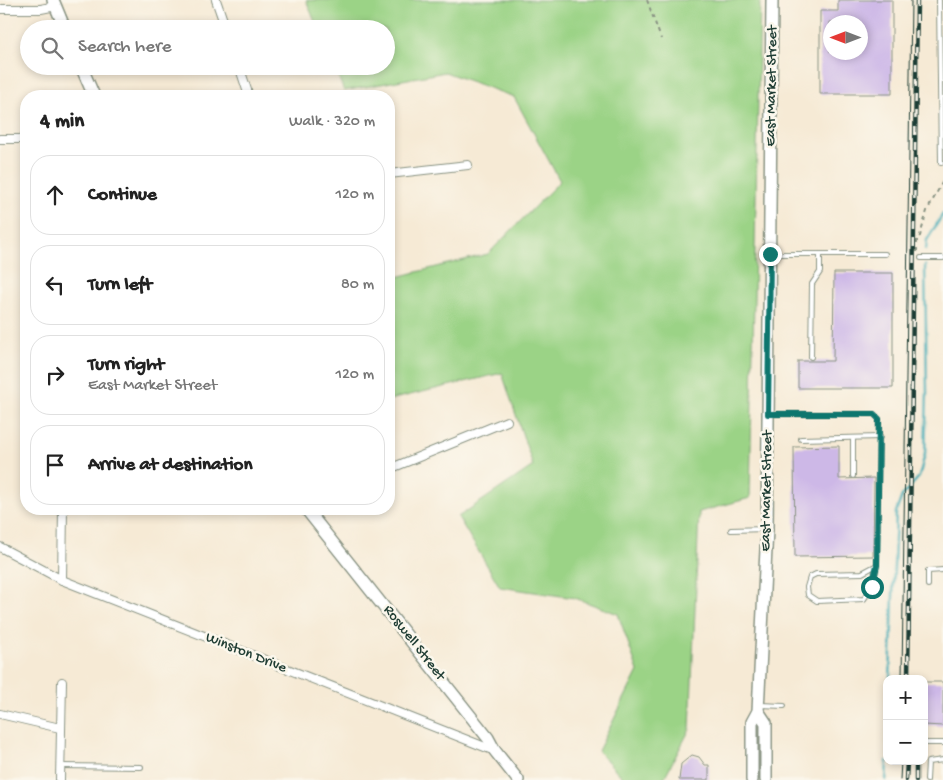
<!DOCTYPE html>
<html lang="en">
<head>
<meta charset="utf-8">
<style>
  :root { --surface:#fff; --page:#f2f2f2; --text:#222; --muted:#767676; --line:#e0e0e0 }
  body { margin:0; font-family:"Gochi Hand",sans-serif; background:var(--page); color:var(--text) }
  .controls { position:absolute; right:15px; bottom:15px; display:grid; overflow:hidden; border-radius:10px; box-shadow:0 2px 8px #0003 }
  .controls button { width:45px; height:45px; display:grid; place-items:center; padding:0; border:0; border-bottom:1px solid var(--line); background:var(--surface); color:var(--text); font:25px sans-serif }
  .compass { position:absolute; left:823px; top:15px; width:45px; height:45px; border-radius:50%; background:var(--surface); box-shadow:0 2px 8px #0003; rotate:270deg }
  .stop { position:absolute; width:15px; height:15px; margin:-11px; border:4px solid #0f766e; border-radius:50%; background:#fff }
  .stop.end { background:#0f766e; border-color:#fff; box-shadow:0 1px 5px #0008 }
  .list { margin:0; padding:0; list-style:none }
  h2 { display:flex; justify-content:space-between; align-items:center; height:65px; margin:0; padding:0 20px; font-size:21px }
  h2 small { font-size:16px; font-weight:400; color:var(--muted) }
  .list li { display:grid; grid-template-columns:32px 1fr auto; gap:15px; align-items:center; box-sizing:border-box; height:80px; margin:0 10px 10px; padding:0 10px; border:1px solid var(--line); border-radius:20px }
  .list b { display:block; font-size:19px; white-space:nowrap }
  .list p { margin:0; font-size:16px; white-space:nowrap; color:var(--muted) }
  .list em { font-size:16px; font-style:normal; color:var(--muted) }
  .icon { flex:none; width:28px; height:28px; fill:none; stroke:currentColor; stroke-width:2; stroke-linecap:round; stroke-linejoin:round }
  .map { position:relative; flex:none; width:943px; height:780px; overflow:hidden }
  .search { position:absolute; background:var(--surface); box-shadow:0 2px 8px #0003; left:20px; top:20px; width:375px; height:55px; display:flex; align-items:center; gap:12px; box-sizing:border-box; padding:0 18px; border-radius:28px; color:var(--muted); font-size:19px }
  .panel { position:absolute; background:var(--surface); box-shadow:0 2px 8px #0003; left:20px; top:90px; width:375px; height:425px; border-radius:20px }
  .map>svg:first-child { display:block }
  .green { fill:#9bd386; stroke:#5d885d }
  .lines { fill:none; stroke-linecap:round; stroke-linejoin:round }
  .stream { stroke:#39aab5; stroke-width:2.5 }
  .building { fill:#cdb8e7; fill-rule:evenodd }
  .lane-casing { stroke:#8a9484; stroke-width:6 }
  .street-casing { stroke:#8a9484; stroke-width:10 }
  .secondary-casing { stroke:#8a9484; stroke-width:14 }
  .path { stroke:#8a9484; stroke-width:2; stroke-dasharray:4 4; stroke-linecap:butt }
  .lane { stroke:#fff; stroke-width:4 }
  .street { stroke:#fff; stroke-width:8 }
  .secondary { stroke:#fff; stroke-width:11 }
  .tram { stroke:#1f3d34; stroke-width:1 }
  .rail-casing { stroke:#1f3d34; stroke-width:4.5 }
  .rail { stroke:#fbf7ec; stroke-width:2.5; stroke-dasharray:8; stroke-linecap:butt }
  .route { stroke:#0f766e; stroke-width:6 }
  .labels { text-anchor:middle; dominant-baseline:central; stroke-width:5; stroke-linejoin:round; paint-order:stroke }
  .street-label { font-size:15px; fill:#1f3d34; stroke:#fbf7ec }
</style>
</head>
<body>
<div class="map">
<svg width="943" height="780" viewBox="0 0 943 780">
  <rect width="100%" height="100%" fill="#fbf7ec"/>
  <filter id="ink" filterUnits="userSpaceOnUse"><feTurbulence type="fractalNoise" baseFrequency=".02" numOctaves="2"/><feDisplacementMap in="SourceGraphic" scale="10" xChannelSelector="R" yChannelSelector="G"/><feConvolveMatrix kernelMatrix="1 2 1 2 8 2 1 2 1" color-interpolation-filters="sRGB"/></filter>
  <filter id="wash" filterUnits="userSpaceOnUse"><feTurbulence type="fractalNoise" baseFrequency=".0096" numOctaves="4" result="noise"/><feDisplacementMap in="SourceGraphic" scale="20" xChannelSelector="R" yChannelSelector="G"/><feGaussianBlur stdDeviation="1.12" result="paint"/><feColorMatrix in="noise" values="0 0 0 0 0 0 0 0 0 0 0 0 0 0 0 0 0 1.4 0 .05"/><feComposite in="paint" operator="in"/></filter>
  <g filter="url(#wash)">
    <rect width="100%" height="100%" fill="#f6ead5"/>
    <path class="green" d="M306,0H760L750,498L699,512L690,729L663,780H625L598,751L638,671L618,614L575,598L500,587L458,517L533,466L502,373L389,400V279L488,254L560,181L514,97L445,72L344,91L334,66H386V29H318Z"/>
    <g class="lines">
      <g class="stream">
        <path d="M926,249L927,240L943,214"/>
        <path d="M890,679L896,512L902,496L919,477L925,454L927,393L925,265"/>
        <path d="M886,780L887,761"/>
      </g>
    </g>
    <g id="blocks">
      <g class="building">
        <path d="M838,0H892V94H820V11H838ZM830,22H860V52H830Z"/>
        <path d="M834,273H893V388H798V361H833Z"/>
        <path d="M839,446V479L874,478L873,556L795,557L794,447Z"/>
        <path d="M924,682H943V726L924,725Z"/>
        <path d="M692,755L699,757L705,765H709V780H679L681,764Z"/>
      </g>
    </g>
  </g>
  <g filter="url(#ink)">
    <use href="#blocks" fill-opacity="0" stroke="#8a9484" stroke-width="1"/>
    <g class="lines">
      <g class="lane-casing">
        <g id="lane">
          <path d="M939,0L941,163"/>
          <path d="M772,254H885"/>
          <path d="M921,258H943"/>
          <path d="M811,357L812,284L820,272V254"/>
          <path d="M771,414H874L879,419L877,565L872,587L864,599L817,601L808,595L807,587L810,577L816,574L862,573L877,565"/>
          <path d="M801,439L880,437"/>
          <path d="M853,476V438"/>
          <path d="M731,530L766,529"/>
          <path d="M928,585V571L943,570"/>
          <path d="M760,705L784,706"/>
          <path d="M925,743H943"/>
          <path d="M60,766L141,767"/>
          <path d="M927,780L928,762L943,760"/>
        </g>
      </g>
      <g class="street-casing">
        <g id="street">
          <path d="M216,0L226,29"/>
          <path d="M0,9H41L56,6"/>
          <path d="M239,66L249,96"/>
          <path d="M0,139H26"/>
          <path d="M389,174L468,165"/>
          <path d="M389,469L507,421"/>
          <path d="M0,547L62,580L495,751"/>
          <path d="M62,580L63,509"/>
          <path d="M0,714L60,728"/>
          <path d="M60,780L62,682"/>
        </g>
      </g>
      <g class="secondary-casing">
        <g id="secondary">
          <path d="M53,0L65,29"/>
          <path d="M81,66L94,96"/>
          <path d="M306,509L488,738L495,751L518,780"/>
          <path d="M758,711L766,723V780"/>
          <path d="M752,780V722L758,711L767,529L772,0"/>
        </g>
      </g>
      <g class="path">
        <path d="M647,0L661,39"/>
        <path d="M917,252V239L920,236L927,211L943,181"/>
      </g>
      <use href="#lane" class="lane"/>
      <use href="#street" class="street"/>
      <use href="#secondary" class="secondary"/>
      <g class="tram">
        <path d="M902,679L911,0"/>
        <path d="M900,780L901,761"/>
      </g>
      <g class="rail-casing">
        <g id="rail">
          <path d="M908,679L917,0"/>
          <path d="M906,780L907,761"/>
          <path d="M916,780V761"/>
        </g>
      </g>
      <use href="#rail" class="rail"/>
    </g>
  </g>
  <g class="lines" filter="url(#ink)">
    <path class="route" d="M770,254L768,414H874L879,419L877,565L872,587"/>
  </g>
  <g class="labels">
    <g class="street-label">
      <text transform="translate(772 86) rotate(-89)">East Market Street</text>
      <text transform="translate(767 491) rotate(-89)">East Market Street</text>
      <text transform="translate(414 643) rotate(52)">Roswell Street</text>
      <text transform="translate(246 653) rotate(22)">Winston Drive</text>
    </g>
  </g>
</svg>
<div class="controls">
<button>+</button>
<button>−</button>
</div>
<svg class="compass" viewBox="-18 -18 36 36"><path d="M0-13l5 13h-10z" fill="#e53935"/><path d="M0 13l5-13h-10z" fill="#767676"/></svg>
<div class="stop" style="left:872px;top:587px"></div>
<div class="stop end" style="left:770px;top:254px"></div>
<div class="search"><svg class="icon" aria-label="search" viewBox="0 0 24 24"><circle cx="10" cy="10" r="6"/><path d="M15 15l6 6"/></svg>Search here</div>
<section class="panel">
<h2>4 min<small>Walk · 320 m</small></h2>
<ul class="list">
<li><svg class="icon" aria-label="ahead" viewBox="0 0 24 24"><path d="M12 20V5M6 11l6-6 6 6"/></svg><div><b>Continue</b></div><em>120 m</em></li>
<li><svg class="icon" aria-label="left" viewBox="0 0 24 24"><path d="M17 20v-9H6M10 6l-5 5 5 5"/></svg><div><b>Turn left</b></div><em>80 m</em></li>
<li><svg class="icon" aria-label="right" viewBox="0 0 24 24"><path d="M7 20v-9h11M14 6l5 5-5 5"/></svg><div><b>Turn right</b><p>East Market Street</p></div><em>120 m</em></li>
<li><svg class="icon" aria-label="arrive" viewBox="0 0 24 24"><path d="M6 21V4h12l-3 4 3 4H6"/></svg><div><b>Arrive at destination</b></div></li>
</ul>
</section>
</div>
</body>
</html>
